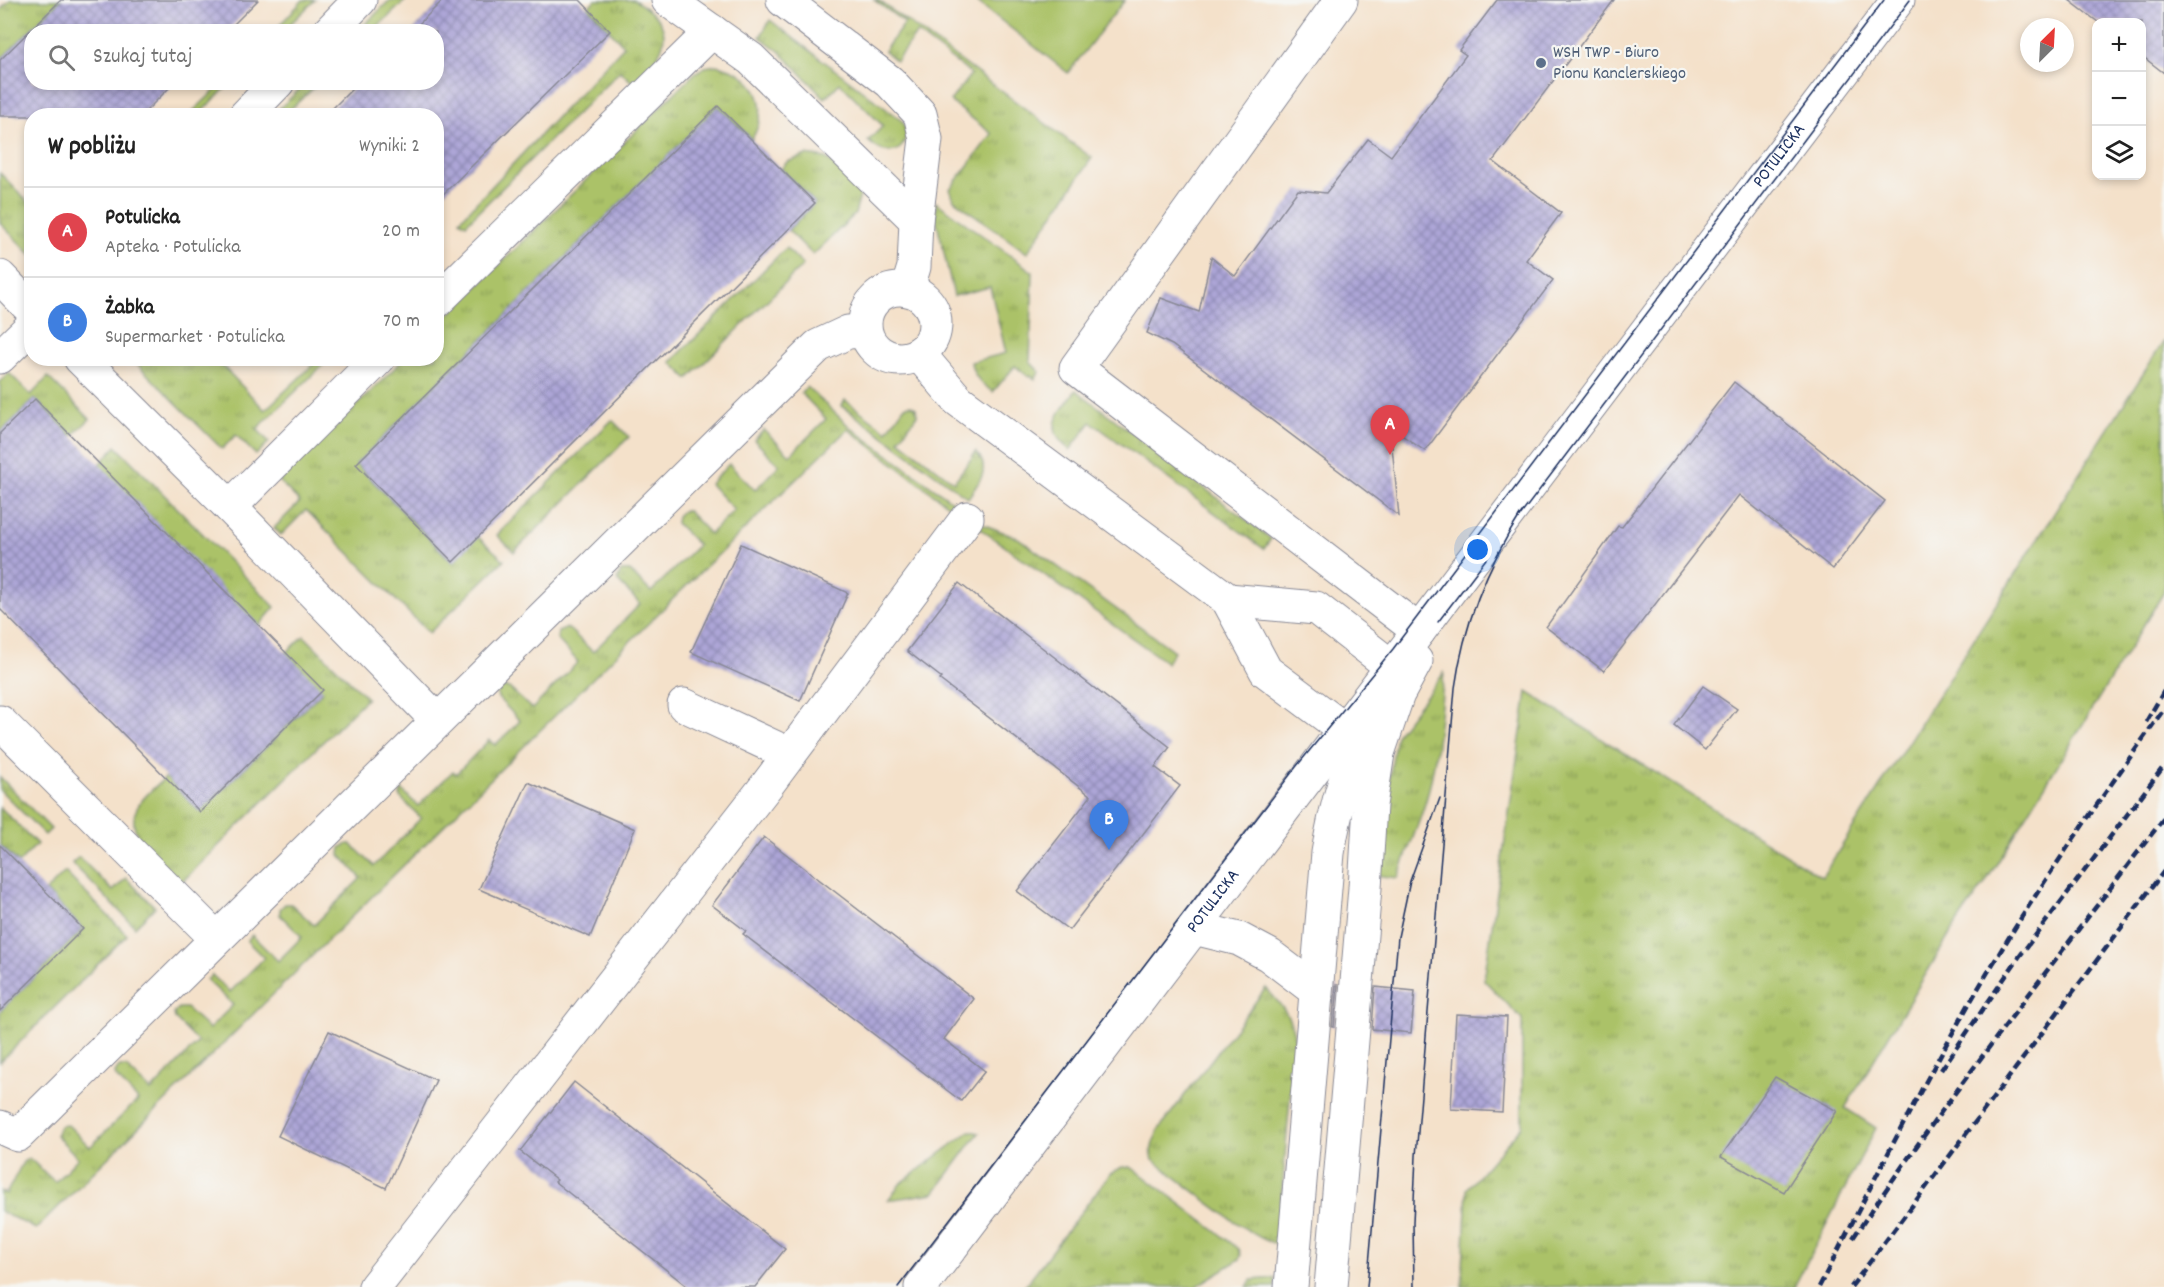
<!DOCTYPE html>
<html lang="pl">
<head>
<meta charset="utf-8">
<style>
  :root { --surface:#fff; --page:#f6f6f6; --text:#222; --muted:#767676; --line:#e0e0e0; --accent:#c8321e }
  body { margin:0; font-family:Dekko,sans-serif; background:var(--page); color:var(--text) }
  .controls { position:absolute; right:18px; top:18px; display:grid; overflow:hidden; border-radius:12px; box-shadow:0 3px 9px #0003 }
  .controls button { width:54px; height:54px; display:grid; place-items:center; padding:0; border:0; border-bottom:2px solid var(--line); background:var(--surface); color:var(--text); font:30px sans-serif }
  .compass { position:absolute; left:2020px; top:18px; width:54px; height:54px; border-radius:50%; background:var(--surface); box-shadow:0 3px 9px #0003; rotate:24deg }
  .you { position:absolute; left:1478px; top:550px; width:21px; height:21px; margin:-15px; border:4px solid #fff; border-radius:50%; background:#1a73e8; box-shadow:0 0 0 9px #1a73e833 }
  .badge { display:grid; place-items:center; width:39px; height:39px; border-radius:50%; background:var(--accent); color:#fff; font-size:20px; font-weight:700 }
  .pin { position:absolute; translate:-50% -50px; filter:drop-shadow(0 2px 3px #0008) }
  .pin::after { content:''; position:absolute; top:32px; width:21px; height:18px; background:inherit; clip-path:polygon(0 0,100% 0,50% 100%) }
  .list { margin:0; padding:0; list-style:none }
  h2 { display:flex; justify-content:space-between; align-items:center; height:78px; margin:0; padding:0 24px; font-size:26px }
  h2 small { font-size:20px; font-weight:400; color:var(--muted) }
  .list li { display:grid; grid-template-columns:39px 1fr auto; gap:18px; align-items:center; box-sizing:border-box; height:90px; padding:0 24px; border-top:2px solid var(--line) }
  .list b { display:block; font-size:22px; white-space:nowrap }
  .list p { margin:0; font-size:20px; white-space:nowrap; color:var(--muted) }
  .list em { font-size:20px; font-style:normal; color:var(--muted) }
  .icon { flex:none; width:33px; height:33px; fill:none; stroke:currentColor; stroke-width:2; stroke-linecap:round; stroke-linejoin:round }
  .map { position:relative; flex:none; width:2164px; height:1287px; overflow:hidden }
  .search { position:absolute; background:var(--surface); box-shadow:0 3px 9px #0003; left:24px; top:24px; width:420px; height:66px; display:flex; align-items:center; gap:15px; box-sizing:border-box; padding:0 21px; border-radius:24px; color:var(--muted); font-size:22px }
  .panel { position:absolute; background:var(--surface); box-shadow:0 3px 9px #0003; left:24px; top:108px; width:420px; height:258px; border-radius:24px }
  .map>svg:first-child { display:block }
  .grass { fill:url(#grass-tufts); stroke:#637862; stroke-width:1.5 }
  .pitch { fill:#abc267; stroke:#637862; stroke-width:1.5 }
  .building { fill:url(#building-cross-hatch) }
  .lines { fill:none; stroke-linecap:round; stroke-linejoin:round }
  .minor-casing { stroke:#888894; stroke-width:35 }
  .minor { stroke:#fff; stroke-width:33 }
  .tram { stroke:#1b2f5e; stroke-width:1.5 }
  .rail { stroke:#1b2f5e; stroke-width:4.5; stroke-dasharray:9 4.5; stroke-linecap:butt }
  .service-dot { fill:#5c6f8a; stroke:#f6f6f2; stroke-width:2 }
  .labels { text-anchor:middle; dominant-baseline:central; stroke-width:4.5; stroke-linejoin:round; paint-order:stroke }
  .service-label { font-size:18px; fill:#4e5e75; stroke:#f6f6f2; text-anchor:start }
  .street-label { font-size:18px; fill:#1b2f5e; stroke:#f6f6f2 }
</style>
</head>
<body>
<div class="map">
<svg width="2164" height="1287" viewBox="0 0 2164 1287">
  <defs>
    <pattern id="grass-tufts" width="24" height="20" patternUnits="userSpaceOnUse" patternTransform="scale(1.5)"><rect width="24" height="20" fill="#abc267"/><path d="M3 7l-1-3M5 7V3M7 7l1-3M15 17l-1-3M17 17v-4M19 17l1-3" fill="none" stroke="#8a9e58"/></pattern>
    <pattern id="building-cross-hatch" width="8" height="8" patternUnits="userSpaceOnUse" patternTransform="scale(1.5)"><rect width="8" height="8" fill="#ada6d7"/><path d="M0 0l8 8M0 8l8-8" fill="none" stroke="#8c88b2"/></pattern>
  </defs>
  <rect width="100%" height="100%" fill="#f6f6f2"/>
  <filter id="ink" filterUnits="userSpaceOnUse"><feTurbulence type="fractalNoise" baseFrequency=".0167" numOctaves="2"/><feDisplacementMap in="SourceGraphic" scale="12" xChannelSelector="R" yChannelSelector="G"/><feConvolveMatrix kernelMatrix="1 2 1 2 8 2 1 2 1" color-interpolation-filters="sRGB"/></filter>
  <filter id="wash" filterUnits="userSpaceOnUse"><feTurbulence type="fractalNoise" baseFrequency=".008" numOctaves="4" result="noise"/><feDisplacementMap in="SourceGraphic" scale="24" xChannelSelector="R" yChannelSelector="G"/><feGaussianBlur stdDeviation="1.35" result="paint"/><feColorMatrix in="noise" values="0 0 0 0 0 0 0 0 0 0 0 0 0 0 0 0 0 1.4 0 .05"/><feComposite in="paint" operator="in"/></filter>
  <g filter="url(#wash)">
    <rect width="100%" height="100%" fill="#f4e1ca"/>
    <g class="grass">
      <path d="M10,0H61L0,60V10Z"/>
      <path d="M303,0H315L283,31H274Z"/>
      <path d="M390,0H406L373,31H358Z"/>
      <path d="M595,0C607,0 621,0 633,0C638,1 644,7 648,10C682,35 654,63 634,84L620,71L466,224L460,220L624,46L588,7Z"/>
      <path d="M874,0H878L1092,158L1027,253L954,200L950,189L992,134L950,101L971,74L917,33L896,61L884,51L905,23Z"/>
      <path d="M770,20L902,121C911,135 904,155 885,151C878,150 873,145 868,141L883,126L840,83L825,98L779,51L760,37Z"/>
      <path d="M716,65C755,72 772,104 752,139L718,106L356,464L452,562L478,537L504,560L429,633L306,510L281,535L274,528L300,502L279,481L404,359L436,358L437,326L696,72L705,67Z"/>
      <path d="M223,83H231L198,115H189Z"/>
      <path d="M306,83H319L284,115H273Z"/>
      <path d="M806,155L826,158L861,192L855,214L813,255L788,230L815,203L781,169L787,162Z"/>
      <path d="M0,173L31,205V255L0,223Z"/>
      <path d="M936,202L1033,272L1030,362L1040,372L1035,379L1031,376L1029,377L1015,366L993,392C983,385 972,376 971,362L1006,353L990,287L954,296L936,219Z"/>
      <path d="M786,248L803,265L688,379L671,362Z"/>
      <path d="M2164,341V592L1985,883L1958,921L1845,1108L1876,1128L1794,1287H1462L1467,1189L1522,1126V1019L1484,980L1527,692L1822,877Z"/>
      <path d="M153,359H216L265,410L319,359H329L257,429L269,442L256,455L236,435L222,449L132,359Z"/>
      <path d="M9,373L31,395L48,377L90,419L72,436L35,399L0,433V382Z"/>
      <path d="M807,387L850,427L960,507L957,512L848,429L681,591L36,1229L0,1211V1191L6,1194L23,1162L29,1158L55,1182L78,1158L56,1135L60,1126L68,1125L90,1147L138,1100L116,1077L115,1073L119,1067H126L151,1091L198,1042L175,1019L174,1013L179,1008H186L209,1029L233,1005L207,980L212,975L230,992L264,958L247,941L252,935L278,961L302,937L280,915V909L285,904H291L314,925L361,878L340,855L341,847L348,844H351L374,866L421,818L400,797L401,789L418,806L453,771L456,774L489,740L495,745L520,721L498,698L497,694L503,687L509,688L532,709L578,662L558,640V632L567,628L570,630L593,652L640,604L617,580L621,571H630L651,592L698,545L676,523L677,516L682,511H688L710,534L734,510L710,484L729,464L755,490L779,465L754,440L764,430L790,455L826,419L801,393Z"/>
      <path d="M1076,390L1271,539L1264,549L1091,422L1070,450C1041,428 1060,413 1076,390Z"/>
      <path d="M845,400L887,431L905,406L911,405L916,408L917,415L899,440L954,482L976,452C992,469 979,482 968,498L842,406Z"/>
      <path d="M612,420L629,437L514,552L497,535Z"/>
      <path d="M116,446L275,607L259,626L99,465Z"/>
      <path d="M979,521L985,525L1018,538L1174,651L1167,663L975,525Z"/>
      <path d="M304,636L367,698L180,884C163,866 122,835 137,808C143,796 156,786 166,777L200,812L323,691L286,653Z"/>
      <path d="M1444,673C1440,712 1438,751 1429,789C1422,819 1408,848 1398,878L1375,875L1396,735Z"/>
      <path d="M0,777L51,829L45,835L0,790Z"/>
      <path d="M0,807L37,844L19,863L0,845Z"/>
      <path d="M79,857L113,891L126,878L155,907L135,927L72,863Z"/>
      <path d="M65,872L127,935L0,1062V1011L83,929L46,891Z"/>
      <path d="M1266,988C1282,1006 1291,1015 1295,1040L1278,1238L1276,1243C1259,1245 1172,1174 1153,1160L1151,1152L1153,1143L1159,1129Z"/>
      <path d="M970,1131L979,1133L934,1193L888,1200L900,1184Z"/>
      <path d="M1122,1167H1130L1137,1171L1239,1249L1241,1255L1240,1259L1195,1287H1024L1110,1174Z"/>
      <path d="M1275,1278V1287H1247L1251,1280Z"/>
    </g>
    <path class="pitch" d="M975,0H1125L1068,73Z"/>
    <g id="blocks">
      <g class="building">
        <path d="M61,0H258L226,32H32V82H175L141,116H0V60Z"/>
        <path d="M443,0H580L610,31L436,201V116H325L359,82H436V32H411Z"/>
        <path d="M1497,0H1614L1493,161L1561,213L1526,260L1553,280L1425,451L1390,427L1399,516L1172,345L1147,333L1161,298L1199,312L1211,257L1235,276L1298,190L1326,193L1368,139L1391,156L1466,55L1459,50Z"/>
        <path d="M2069,0H2164V73L2142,56V22H2098Z"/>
        <path d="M718,106L815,203L453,562L356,464Z"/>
        <path d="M1734,382L1885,501L1833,569L1739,495L1604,671L1546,627L1618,526L1622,527Z"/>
        <path d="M35,399L323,690L200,812L0,609V433Z"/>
        <path d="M741,544L848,593L800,701L691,652Z"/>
        <path d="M959,583L1170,747L1155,767L1180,786L1069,930L1017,891L1091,796L940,680L942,678L907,651Z"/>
        <path d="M1703,686L1737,709L1705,750L1674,725Z"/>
        <path d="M528,782L635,829L590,937L479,889Z"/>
        <path d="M764,837L974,999L944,1039L985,1071L961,1101L743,934L746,931L712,905Z"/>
        <path d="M0,845L83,929L0,1011Z"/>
        <path d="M1336,985H1338L1334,1027H1332Z"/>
        <path d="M1375,987L1415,991L1411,1033L1372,1029Z"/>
        <path d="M1456,1014L1507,1017L1502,1112L1451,1109Z"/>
        <path d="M329,1031L436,1080L386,1188L278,1136Z"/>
        <path d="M1775,1077L1837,1111L1784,1192L1721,1157Z"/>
        <path d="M574,1082L785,1249L755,1287H688L555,1182L557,1180L520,1151Z"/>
      </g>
    </g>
  </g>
  <g filter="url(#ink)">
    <use href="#blocks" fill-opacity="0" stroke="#888894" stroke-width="1.5"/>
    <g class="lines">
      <g class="minor-casing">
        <g id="minor">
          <path d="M668,0L751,59L916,220"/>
          <path d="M783,0L890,82L920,114L926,139L916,220L914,267L907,290"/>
          <path d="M1341,0L1076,368L1419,631"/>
          <path d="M329,32L360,0"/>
          <path d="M245,116L278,82"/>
          <path d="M0,277L32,310"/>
          <circle cx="900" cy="324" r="35"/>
          <path d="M436,302L712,31"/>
          <path d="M919,354L958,400L1228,600L1266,671L1345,730"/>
          <path d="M0,357L32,326"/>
          <path d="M80,358L230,507L437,720"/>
          <path d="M230,507L379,358"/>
          <path d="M1228,600L1316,608L1392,667"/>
          <path d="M684,705L789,754"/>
          <path d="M0,722L216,938"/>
          <path d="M1194,928L1239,939L1269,955L1315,990"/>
          <path d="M0,1127L18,1135L818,346L848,332L865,331"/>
          <path d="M375,1287L767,785L967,518"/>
          <path id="s1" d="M921,1287L1898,0"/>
          <path d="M1291,1287L1328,853C1336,804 1348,764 1371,719"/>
          <path d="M1331,1287L1365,888L1370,805L1378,753L1398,694L1416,661"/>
        </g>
      </g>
      <use href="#minor" class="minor"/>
      <g class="tram">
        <path d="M1519,517L1910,0"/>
        <path d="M1438,622L1489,555"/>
        <path d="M898,1287L1296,767L1393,649L1884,0"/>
        <path d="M1367,1287L1398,937L1410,881L1440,798"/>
        <path d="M1414,1287L1413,1222L1416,1156L1455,688C1464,623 1487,566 1522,512"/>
      </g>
      <g class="rail">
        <path d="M2146,722L2164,691"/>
        <path d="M1941,1070L2019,957L2164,766"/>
        <path d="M1853,1238C1950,1093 2058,957 2164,818"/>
        <path d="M1819,1287C1876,1178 1930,1067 1994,962C2046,875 2106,792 2164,709"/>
        <path d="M1851,1287L2164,871"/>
      </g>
    </g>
  </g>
  <circle class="service-dot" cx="1541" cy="63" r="6"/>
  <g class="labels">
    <g class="service-label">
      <text x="1553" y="53">WSH TWP - Biuro<tspan x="1553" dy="21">Pionu Kanclerskiego</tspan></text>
    </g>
    <g class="street-label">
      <text stroke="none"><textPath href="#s1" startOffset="1420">POTULICKA</textPath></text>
      <text stroke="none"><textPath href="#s1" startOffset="484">POTULICKA</textPath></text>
    </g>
  </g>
</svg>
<div class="controls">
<button>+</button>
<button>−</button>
<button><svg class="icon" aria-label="layers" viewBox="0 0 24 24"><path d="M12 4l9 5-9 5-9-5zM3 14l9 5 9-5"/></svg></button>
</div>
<svg class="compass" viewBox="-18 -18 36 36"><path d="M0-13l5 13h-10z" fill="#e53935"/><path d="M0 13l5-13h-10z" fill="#767676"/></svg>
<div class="you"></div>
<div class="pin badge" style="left:1390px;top:455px;background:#e0444e">A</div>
<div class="pin badge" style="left:1109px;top:850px;background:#3f7fe0">B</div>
<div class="search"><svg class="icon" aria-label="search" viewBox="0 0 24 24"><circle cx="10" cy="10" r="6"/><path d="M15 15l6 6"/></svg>Szukaj tutaj</div>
<section class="panel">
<h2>W pobliżu<small>Wyniki: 2</small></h2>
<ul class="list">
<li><span class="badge" style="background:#e0444e">A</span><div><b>Potulicka</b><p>Apteka · Potulicka</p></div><em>20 m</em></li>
<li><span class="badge" style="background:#3f7fe0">B</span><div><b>Żabka</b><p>Supermarket · Potulicka</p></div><em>70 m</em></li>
</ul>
</section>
</div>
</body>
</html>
